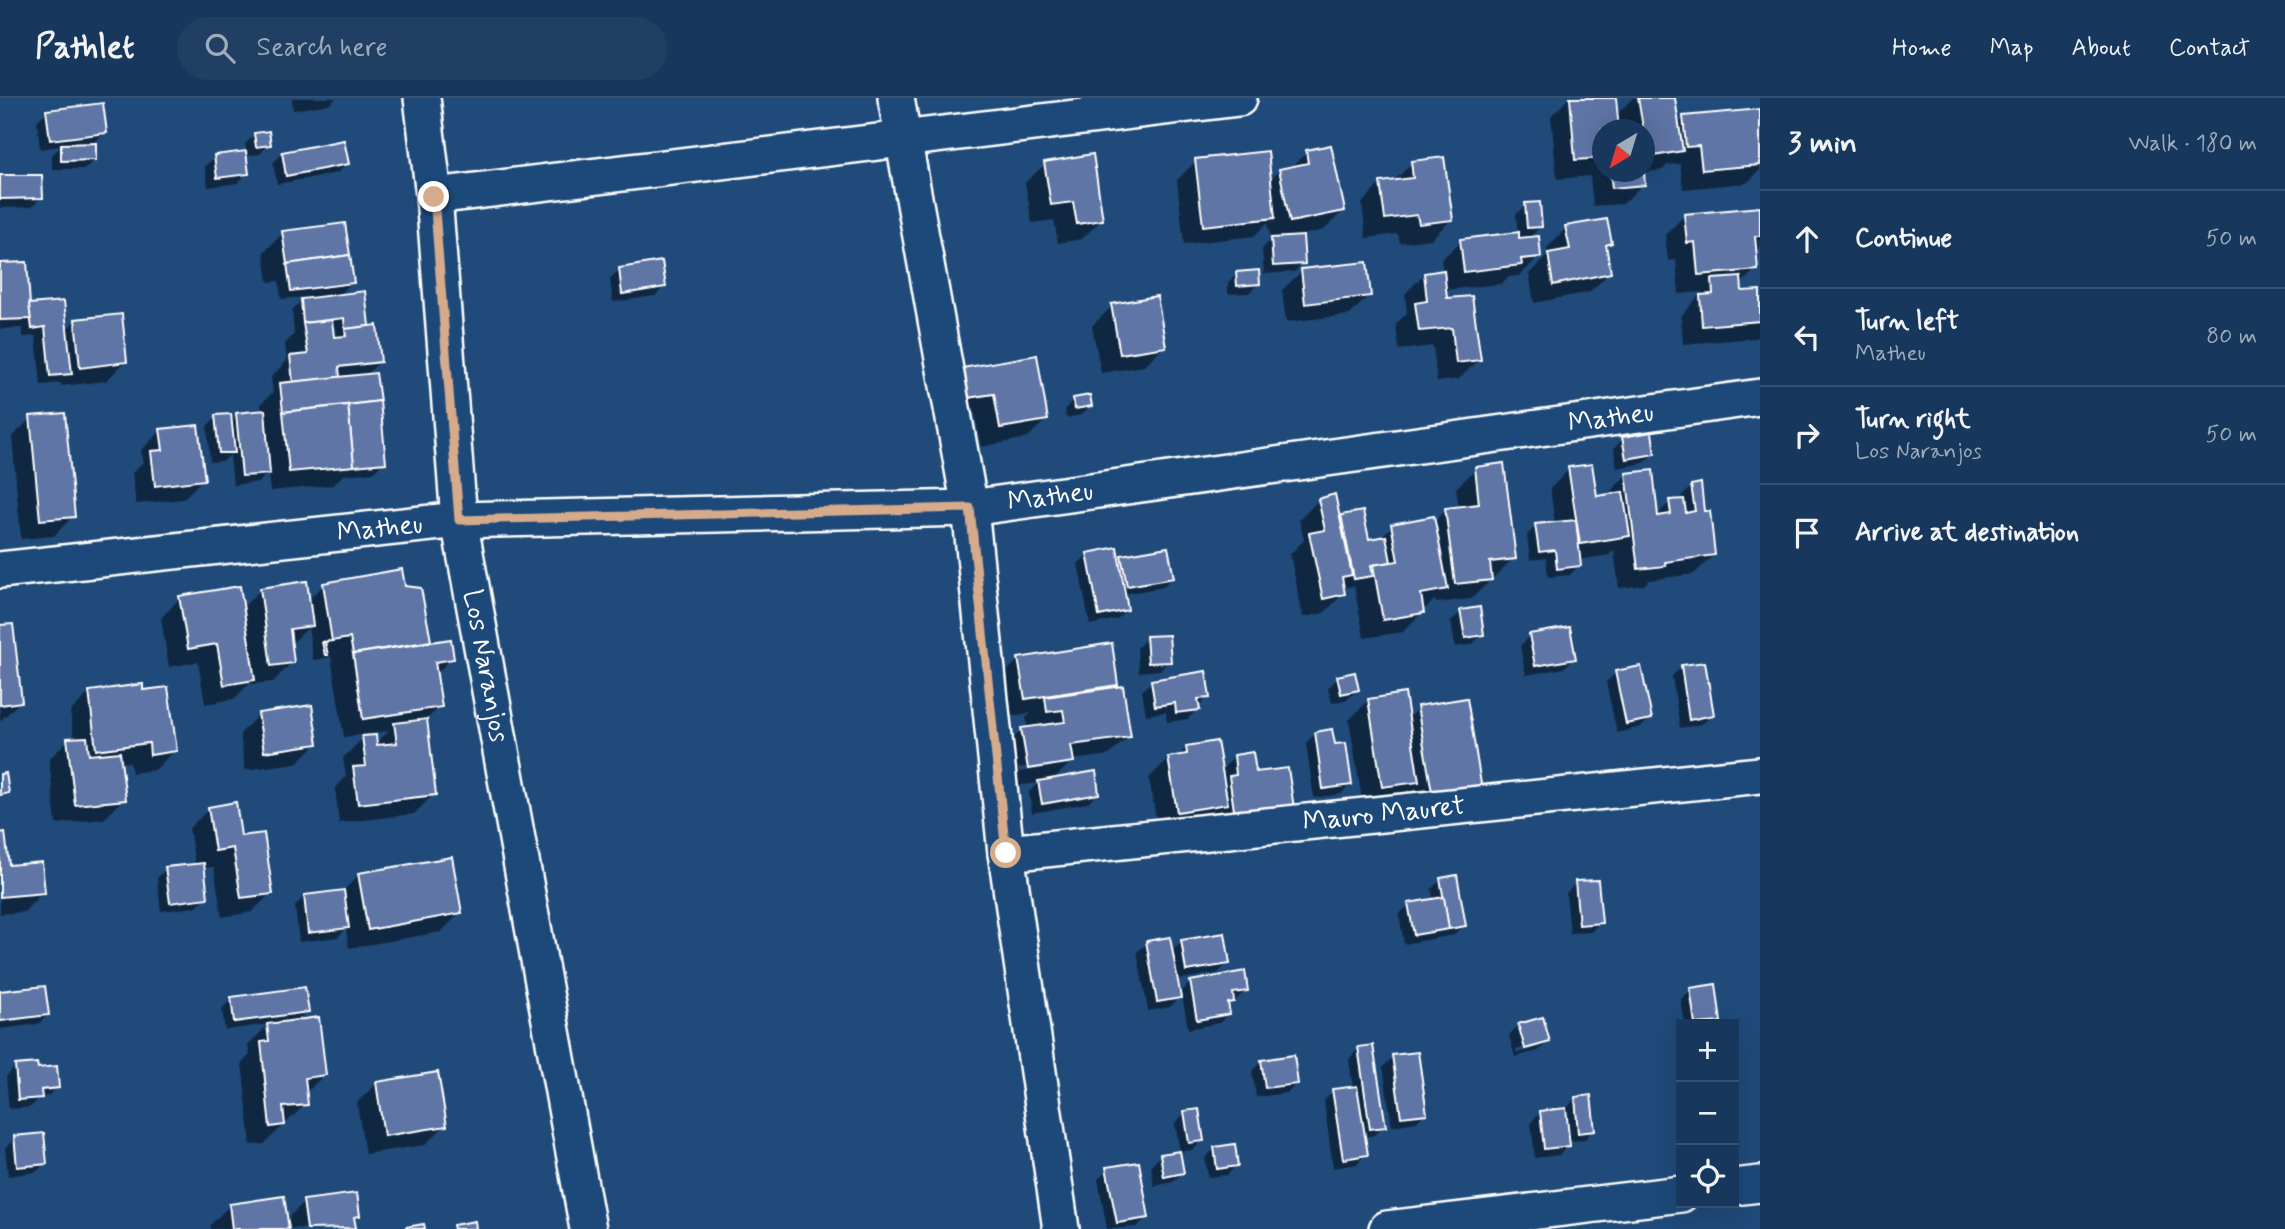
<!DOCTYPE html>
<html lang="en">
<head>
<meta charset="utf-8">
<style>
  :root { --surface:#17385c; --page:#203f62; --text:#f1f3f6; --muted:#9eacbb; --line:#365272 }
  body { margin:0; font-family:Mynerve,sans-serif; background:var(--page); color:var(--text) }
  .controls { position:absolute; right:21px; bottom:21px; display:grid; overflow:hidden; border-radius:0px; box-shadow:0 7px 28px #0002 }
  .controls button { width:63px; height:63px; display:grid; place-items:center; padding:0; border:0; border-bottom:2px solid var(--line); background:var(--surface); color:var(--text); font:35px sans-serif }
  .compass { position:absolute; left:1592px; top:21px; width:63px; height:63px; border-radius:50%; background:var(--surface); box-shadow:0 7px 28px #0002; rotate:218deg }
  .stop { position:absolute; width:21px; height:21px; margin:-16px; border:5px solid #d6ab8b; border-radius:50%; background:#fff }
  .stop.end { background:#d6ab8b; border-color:#fff; box-shadow:0 2px 7px #0008 }
  .list { margin:0; padding:0; list-style:none }
  h2 { display:flex; justify-content:space-between; align-items:center; height:91px; margin:0; padding:0 28px; font-size:30px }
  h2 small { font-size:23px; font-weight:400; color:var(--muted) }
  .list li { display:grid; grid-template-columns:46px 1fr auto; gap:21px; align-items:center; box-sizing:border-box; height:98px; padding:0 28px; border-top:2px solid var(--line) }
  .list b { display:block; font-size:26px; white-space:nowrap }
  .list p { margin:0; font-size:23px; white-space:nowrap; color:var(--muted) }
  .list em { font-size:23px; font-style:normal; color:var(--muted) }
  .icon { flex:none; width:38px; height:38px; fill:none; stroke:currentColor; stroke-width:2; stroke-linecap:round; stroke-linejoin:round }
  .map { position:relative; flex:none; width:1760px; height:1131px; overflow:hidden }
  header { display:flex; align-items:center; gap:42px; box-sizing:border-box; height:98px; padding:0 35px; background:var(--surface); border-bottom:2px solid var(--line) }
  header strong { font-size:33px }
  nav { display:flex; gap:38px; margin-inline-start:auto; font-size:24px }
  .search { width:490px; height:63px; background:var(--page); display:flex; align-items:center; gap:18px; box-sizing:border-box; padding:0 24px; border-radius:38px; color:var(--muted); font-size:26px }
  main { display:flex }
  aside { flex:1; background:var(--surface) }
  .map>svg:first-child { display:block }
  .shadow { fill:#0007; fill-rule:evenodd }
  .building { fill:#5f75a6; stroke:#fff; stroke-width:2 }
  .lines { fill:none; stroke-linecap:round; stroke-linejoin:round }
  .minor-casing { stroke:#fff; stroke-width:40 }
  .minor { stroke:#1f4a7a; stroke-width:35 }
  .route { stroke:#d6ab8b; stroke-width:9 }
  .labels { text-anchor:middle; dominant-baseline:central; stroke-width:7; stroke-linejoin:round; paint-order:stroke }
  .street-label { font-size:28px; fill:#fff; stroke:#1f4a7a }
</style>
</head>
<body>
<header>
<strong>Pathlet</strong>
<div class="search"><svg class="icon" aria-label="search" viewBox="0 0 24 24"><circle cx="10" cy="10" r="6"/><path d="M15 15l6 6"/></svg>Search here</div>
<nav><a>Home</a><a>Map</a><a>About</a><a>Contact</a></nav>
</header>
<main>
<div class="map">
<svg width="1760" height="1131" viewBox="0 0 1760 1131">
  <rect width="100%" height="100%" fill="#1f4a7a"/>
  <filter id="ink" filterUnits="userSpaceOnUse"><feTurbulence type="fractalNoise" baseFrequency=".0143" numOctaves="2"/><feDisplacementMap in="SourceGraphic" scale="14" xChannelSelector="R" yChannelSelector="G"/><feConvolveMatrix kernelMatrix="1 2 1 2 8 2 1 2 1" color-interpolation-filters="sRGB"/></filter>
  <g filter="url(#ink)">
    <g class="shadow">
      <path d="M292,0H336L330,6L293,12Z"/>
      <path d="M1072,0H1153L1073,4Z"/>
      <path d="M1569,0H1614L1602,32V74H1644V32H1621L1618,15L1633,0H1673L1677,26L1684,20L1760,13V72L1747,85L1683,91L1680,66L1667,67L1662,72L1642,75L1643,86L1623,106L1593,108L1590,78L1557,81L1551,18Z"/>
      <path d="M47,13L105,34L94,44V62L85,71H52V57L61,48L40,51L37,23Z"/>
      <path d="M255,37L269,46L260,56L245,58L247,75L238,85L208,89L205,68L215,59L247,55L245,46Z"/>
      <path d="M1307,54L1343,113L1324,132L1301,137L1303,165L1294,174L1264,176L1262,151L1271,142L1267,125L1254,138L1184,146L1177,82L1196,63L1269,83L1280,72L1291,70Z"/>
      <path d="M283,55L347,66L337,75L277,86L273,65Z"/>
      <path d="M1412,65L1451,122L1431,141L1400,145L1398,136L1366,140L1362,105L1381,85L1393,84Z"/>
      <path d="M1045,66L1101,122L1082,141L1058,145L1054,122L1032,125L1025,85Z"/>
      <path d="M0,79L41,100L31,109L0,110Z"/>
      <path d="M1526,107L1540,129L1528,141L1539,158L1520,178L1508,179L1501,186L1444,192L1446,202L1479,262L1459,281L1437,284L1433,248L1399,252L1396,226L1407,215L1405,196L1424,176L1443,174L1441,162L1461,143L1518,136L1516,116Z"/>
      <path d="M1760,111V148L1755,154L1756,171L1740,187L1741,195L1760,194V236L1756,240L1683,246L1681,218L1702,194L1679,196L1676,162L1668,163L1665,137L1685,117Z"/>
      <path d="M1566,130L1610,145L1605,150L1609,175L1590,194L1534,205L1529,176L1548,157L1547,150Z"/>
      <path d="M283,135L352,184L339,198L363,195L367,230L379,264L365,278L378,303L384,364L374,374L343,377L333,387L270,393L268,375L259,384L233,387L230,357L224,363L210,364L207,328L216,319L230,323L237,317L262,314L261,306L273,294L271,279L287,263L285,246L294,236L292,212L305,199L281,201L279,183L268,184L264,154ZM331,229H335L336,241H332Z"/>
      <path d="M0,167L28,208L65,233L75,223L125,264L106,283L61,288V285L41,287L36,238L23,239L22,230L0,231Z"/>
      <path d="M620,171L664,189L655,198L613,204L610,181Z"/>
      <path d="M1302,173L1369,197L1350,217L1286,224L1282,192Z"/>
      <path d="M1237,175L1259,185L1249,195L1228,196V185Z"/>
      <path d="M1112,208L1164,248L1144,268L1101,275L1092,228Z"/>
      <path d="M1036,259L1047,321L1027,340L981,349L975,315L948,319L943,291Z"/>
      <path d="M1074,301L1090,308L1081,317L1066,320L1065,311Z"/>
      <path d="M31,320L73,418L54,438L21,441L12,339Z"/>
      <path d="M161,333L203,381L183,401L136,406L132,375L143,364L141,352Z"/>
      <path d="M1623,341L1653,356L1644,365L1617,370L1614,350Z"/>
      <path d="M1476,371L1514,460L1471,501L1436,505L1435,501L1426,510L1422,511V514L1403,534L1364,540L1354,488L1342,490L1343,496L1324,515L1303,519L1290,456L1304,442L1299,422L1319,402L1338,422L1342,418L1367,443L1379,441L1392,428L1434,424L1446,412L1459,411L1456,390Z"/>
      <path d="M1569,371L1595,400L1607,397L1626,377L1656,418L1670,404L1677,403L1692,388L1703,415L1714,457L1694,476L1649,482L1644,487L1619,490L1614,452L1609,457L1579,462V467L1570,477L1548,479L1546,460L1530,462L1527,437L1536,428L1555,426L1550,391Z"/>
      <path d="M1088,456L1118,464L1122,459L1172,479L1163,489L1124,496L1126,512L1117,521L1090,527L1078,466Z"/>
      <path d="M324,487L420,492L429,545L452,560L435,577L440,608L425,623L434,696L414,716L339,725L335,690L346,679L343,660L363,640L375,646L389,633L344,639L331,559L313,562L308,530L290,547L292,564L273,584L252,586L251,584L234,601L205,606L198,564L169,569L161,520L180,500L242,510L260,492L308,502Z"/>
      <path d="M1461,514L1482,536L1473,546L1455,549L1451,523Z"/>
      <path d="M0,529L20,604L0,623Z"/>
      <path d="M1530,538L1574,560L1564,570L1526,577L1520,548Z"/>
      <path d="M1147,540L1169,563L1160,572L1139,574L1137,550Z"/>
      <path d="M1019,561L1116,586L1111,592L1129,638L1109,657L1073,662L1053,682L1098,695L1088,705L1032,715L1029,694L1038,685L1009,689L1002,651L1022,632L1028,631L1026,620L1031,615L1006,619L1000,581ZM1052,665V669L1019,674V670Z"/>
      <path d="M1682,569L1712,617L1702,626L1680,630L1672,578Z"/>
      <path d="M1616,575L1651,620L1641,629L1617,635L1606,584Z"/>
      <path d="M1338,580L1357,592L1348,601L1332,605L1328,590Z"/>
      <path d="M1152,583L1208,599L1188,621L1167,624L1166,614L1146,617L1142,593Z"/>
      <path d="M90,594H142L175,652L155,672L132,675L130,664L120,665L124,701L104,721L56,726L49,661L68,642L74,641L70,614Z"/>
      <path d="M1369,602L1408,620L1418,610L1480,691L1414,719L1409,691L1398,703L1363,708L1349,622Z"/>
      <path d="M259,616L316,646L297,665L245,672L240,636Z"/>
      <path d="M1316,635L1333,648L1350,686L1341,696L1314,700L1306,645Z"/>
      <path d="M1186,650L1220,673L1234,659L1292,710L1158,733L1149,680L1169,660L1178,659Z"/>
      <path d="M209,711L240,740L271,795L252,814L222,819L214,769L203,770L206,799L196,809L161,813L157,780L166,771L195,767L189,730Z"/>
      <path d="M0,736L7,769L43,794L24,814L0,816Z"/>
      <path d="M359,777L460,815L441,834L349,850L346,831L338,839L299,844L295,808L304,799L342,794Z"/>
      <path d="M1441,782L1464,827L1454,837L1404,846L1399,816L1409,807L1434,802L1431,791Z"/>
      <path d="M1576,785L1600,824L1591,834L1570,835L1566,795Z"/>
      <path d="M1181,844L1228,865L1218,875L1176,882L1179,896L1191,884L1246,892L1237,901L1232,902L1227,908L1229,916L1219,925L1188,931L1182,897L1170,909L1148,913L1137,854L1147,845L1171,854Z"/>
      <path d="M1691,892L1719,924L1717,926H1685L1681,901Z"/>
      <path d="M0,895L48,917L38,926L0,931Z"/>
      <path d="M231,901L307,913L297,924L325,976L305,996L306,1006L264,1046L251,1047L242,965L250,957L248,947L269,926L225,932L222,911Z"/>
      <path d="M1519,927L1548,944L1538,953L1515,959L1509,937ZM1539,945V949L1517,955L1516,952Z"/>
      <path d="M1358,951L1384,1028L1374,1037L1364,1039L1366,1056L1357,1066L1333,1070L1324,1003L1333,993L1353,990L1349,961Z"/>
      <path d="M1393,959L1426,1015L1416,1024L1392,1028L1383,969Z"/>
      <path d="M1262,963L1297,985L1287,995L1256,999L1252,973Z"/>
      <path d="M15,969L57,989L48,998L40,999L31,1009L9,1011L6,979Z"/>
      <path d="M377,985L445,1027L425,1047L365,1056L357,1005Z"/>
      <path d="M1575,1000L1593,1032L1584,1042L1568,1043V1048L1559,1057L1535,1060L1531,1024L1541,1014L1566,1012Z"/>
      <path d="M1185,1015L1203,1042L1193,1052L1180,1054L1175,1025Z"/>
      <path d="M15,1040L46,1065L36,1074L8,1078L5,1050Z"/>
      <path d="M1214,1051L1237,1067L1227,1077L1208,1079L1205,1060Z"/>
      <path d="M1160,1058L1182,1075L1173,1084L1154,1088L1151,1068Z"/>
      <path d="M1107,1071L1147,1119L1137,1129L1107,1131L1098,1081Z"/>
      <path d="M304,1104L358,1118L353,1123L354,1130L210,1131V1127L229,1108L286,1122Z"/>
    </g>
    <g class="building">
      <path d="M1570,0H1616L1619,32H1602V60L1575,62Z"/>
      <path d="M1638,0H1675L1683,53L1648,59Z"/>
      <path d="M103,5L107,35L50,42L46,12Z"/>
      <path d="M1760,11V67L1702,72L1699,48L1686,49L1683,18Z"/>
      <path d="M269,33L271,47L256,49L254,35Z"/>
      <path d="M344,42L349,66L286,78L282,54Z"/>
      <path d="M96,45V62L61,63V46Z"/>
      <path d="M1331,47L1345,113L1290,124L1279,71L1308,65L1306,52Z"/>
      <path d="M246,53L249,76L217,80L214,57Z"/>
      <path d="M1268,53L1275,120L1203,128L1195,61Z"/>
      <path d="M1093,56L1103,122L1077,126L1073,104L1051,107L1044,64Z"/>
      <path d="M1444,59L1453,122L1419,126L1417,117L1385,121L1380,84L1413,80L1411,63Z"/>
      <path d="M1610,74H1644L1645,87L1612,90Z"/>
      <path d="M0,77H42L43,100L0,101Z"/>
      <path d="M1540,104L1542,129L1527,130L1525,105Z"/>
      <path d="M1760,109V138H1755L1758,172L1698,177L1695,144L1687,145L1684,116Z"/>
      <path d="M1607,121L1612,145L1606,147L1611,175L1553,187L1548,155L1570,151L1565,128Z"/>
      <path d="M345,125L350,157L287,166L282,133Z"/>
      <path d="M1519,134V140L1539,138L1541,159L1521,161L1522,167L1464,174L1460,141Z"/>
      <path d="M1303,138L1305,166L1273,168L1271,140Z"/>
      <path d="M350,157L354,185L291,193L287,166Z"/>
      <path d="M662,163L666,189L622,196L619,170Z"/>
      <path d="M27,164L31,221L0,222V165Z"/>
      <path d="M1367,164L1371,198L1305,206L1301,171Z"/>
      <path d="M1259,172L1260,186L1237,188L1236,174Z"/>
      <path d="M1444,172L1447,200L1472,198L1481,262L1456,265L1452,230L1419,233L1415,205L1427,203L1424,175Z"/>
      <path d="M1741,179L1742,193L1760,192V223L1702,228L1700,197L1713,196L1712,181Z"/>
      <path d="M365,193L369,228L345,231L344,220L303,225L301,201Z"/>
      <path d="M1157,198L1166,249L1120,256L1111,206Z"/>
      <path d="M64,203L72,276L50,278L45,229L32,231L29,206Z"/>
      <path d="M122,216L127,264L80,270L75,221Z"/>
      <path d="M332,222L334,239L346,238L345,231L377,227L381,264L339,269L340,279L293,284L290,258L308,256L303,225Z"/>
      <path d="M1037,257L1048,322L1000,330L994,296L967,300L962,270Z"/>
      <path d="M376,275L380,303L283,314L280,285Z"/>
      <path d="M1090,297L1092,308L1075,311L1073,300Z"/>
      <path d="M380,303L386,365L354,368L348,307Z"/>
      <path d="M348,307L354,368L289,374L283,314Z"/>
      <path d="M265,312L270,376L242,378L236,315Z"/>
      <path d="M65,315L75,419L40,422L30,318Z"/>
      <path d="M231,316L235,355H219L215,317Z"/>
      <path d="M198,327L205,382L155,388L151,353L163,352L160,331Z"/>
      <path d="M1652,334L1655,356L1626,361L1622,339Z"/>
      <path d="M1504,365L1516,461L1490,464L1492,482L1455,486L1445,410L1479,406L1475,369Z"/>
      <path d="M1592,366L1597,398L1623,394L1630,438L1580,446L1568,369Z"/>
      <path d="M1653,372L1658,418L1671,416L1669,402L1684,401L1686,415L1695,413L1691,387L1701,385L1704,413H1710L1715,457L1665,464L1666,468L1638,471L1626,375Z"/>
      <path d="M1335,396L1352,477L1342,479L1345,496L1323,501L1309,435L1325,432L1318,401Z"/>
      <path d="M1363,413L1369,441L1386,438L1391,464L1371,467L1373,478L1354,481L1341,417Z"/>
      <path d="M1434,418L1448,491L1421,496L1424,515L1383,522L1373,467L1398,463L1391,426Z"/>
      <path d="M1576,422L1581,468L1557,471L1555,452L1539,454L1535,426Z"/>
      <path d="M1117,449L1128,512L1099,518L1087,455Z"/>
      <path d="M1168,449L1174,480L1127,488L1121,457Z"/>
      <path d="M402,471L405,488L421,490L431,543L353,556L350,540L325,544L328,557H325L322,544L332,543L323,485Z"/>
      <path d="M307,483L313,528L290,531L294,565L271,568L260,490Z"/>
      <path d="M240,488L255,582L224,587L217,546L188,551L179,498Z"/>
      <path d="M1480,509L1484,537L1465,540L1460,512Z"/>
      <path d="M13,526L22,604L0,607V527Z"/>
      <path d="M1570,529L1576,561L1535,568L1529,536Z"/>
      <path d="M1169,537L1171,564L1148,565L1146,538Z"/>
      <path d="M451,541L454,561L435,564L442,609L363,621L353,556Z"/>
      <path d="M1112,545L1118,587L1025,601L1018,560Z"/>
      <path d="M1705,564L1714,617L1689,622L1681,567Z"/>
      <path d="M1641,568L1652,621L1626,626L1615,573Z"/>
      <path d="M1206,573L1210,600L1198,601L1200,612L1176,615L1175,605L1155,608L1151,582Z"/>
      <path d="M1355,574L1359,592L1341,596L1337,578Z"/>
      <path d="M143,586V592L168,589L177,653L150,657L149,645L96,652L89,593Z"/>
      <path d="M1123,588L1131,639L1071,647L1074,664L1028,671L1021,630L1065,624L1063,612L1047,614L1045,599Z"/>
      <path d="M1405,595L1419,684L1382,689L1368,601Z"/>
      <path d="M1467,600L1482,692L1433,700L1417,608Z"/>
      <path d="M312,607L318,646L264,654L258,615Z"/>
      <path d="M427,621L436,697L358,706L353,669L366,668L362,638L376,637L377,647L397,645L394,625Z"/>
      <path d="M1332,631L1335,646L1346,645L1352,687L1323,691L1315,634Z"/>
      <path d="M87,639L89,657L120,654L126,702L75,707L67,640Z"/>
      <path d="M1217,643L1228,706L1177,714L1168,659L1187,656L1186,648Z"/>
      <path d="M1253,654L1256,674L1288,670L1294,710L1235,719L1229,678L1236,677L1234,657Z"/>
      <path d="M1096,673L1099,696L1042,706L1038,683Z"/>
      <path d="M6,675L9,695L0,697V676Z"/>
      <path d="M236,704L241,738L264,735L273,796L241,800L233,750L215,753L208,709Z"/>
      <path d="M5,734L9,767L42,764L45,795L0,799V735Z"/>
      <path d="M452,759L462,815L368,832L358,775Z"/>
      <path d="M204,765L208,800L170,805L165,769Z"/>
      <path d="M1457,777L1466,828L1449,831L1440,780Z"/>
      <path d="M1598,782L1602,825L1579,827L1575,783Z"/>
      <path d="M344,792L349,830L308,835L304,797Z"/>
      <path d="M1444,799L1449,831L1414,837L1408,805Z"/>
      <path d="M1225,835L1230,866L1186,873L1181,842Z"/>
      <path d="M1170,839L1181,900L1157,904L1146,843Z"/>
      <path d="M1245,873L1248,893L1233,895L1234,904L1228,905L1230,916L1197,922L1190,883Z"/>
      <path d="M1716,886L1721,924L1695,926L1690,890Z"/>
      <path d="M45,888L49,917L0,923V893Z"/>
      <path d="M305,889L309,914L234,924L231,899Z"/>
      <path d="M319,919L326,977L305,980L308,1007L283,1009L285,1027L270,1029L261,944L269,943L267,926Z"/>
      <path d="M1543,919L1550,944L1525,951L1518,926Z"/>
      <path d="M1373,947L1386,1029L1370,1031L1358,949Z"/>
      <path d="M1418,954L1427,1016L1401,1019L1392,957Z"/>
      <path d="M1294,957L1298,986L1265,990L1261,962Z"/>
      <path d="M37,965L38,970L57,968L59,990L41,992L42,1000L18,1002L15,967Z"/>
      <path d="M438,974L447,1028L384,1038L376,984Z"/>
      <path d="M1357,988L1368,1057L1343,1061L1332,991Z"/>
      <path d="M1591,997L1595,1033L1578,1035L1575,999Z"/>
      <path d="M1566,1010L1570,1048L1544,1051L1540,1013Z"/>
      <path d="M1199,1011L1204,1043L1189,1045L1184,1013Z"/>
      <path d="M44,1035L47,1066L17,1069L14,1038Z"/>
      <path d="M1235,1046L1238,1068L1217,1071L1214,1049Z"/>
      <path d="M1180,1053L1184,1075L1164,1079L1160,1056Z"/>
      <path d="M1139,1064L1149,1120L1117,1125L1106,1069Z"/>
      <path d="M357,1095L360,1118L354,1119L356,1130L307,1131L303,1102Z"/>
      <path d="M284,1098L289,1131H232L229,1106Z"/>
      <path d="M475,1123L476,1131H454L453,1127Z"/>
      <path d="M424,1126L425,1131H407L406,1129Z"/>
    </g>
    <g class="lines">
      <g class="minor-casing">
        <g id="minor">
          <path id="s1" d="M422,0L434,98L459,422L588,1131"/>
          <path d="M896,0L970,410L1006,755L1061,1131"/>
          <path d="M434,98L1239,0"/>
          <path id="s2" d="M0,472L459,422L970,410L1760,299"/>
          <path id="s3" d="M1006,755L1760,677"/>
          <path d="M1734,1089L1760,1086"/>
          <path d="M1387,1131L1681,1096"/>
        </g>
      </g>
      <use href="#minor" class="minor"/>
    </g>
  </g>
  <g class="lines" filter="url(#ink)">
    <path class="route" d="M434,99L459,422L970,410L1006,755"/>
  </g>
  <g class="labels">
    <g class="street-label">
      <text stroke="none"><textPath href="#s2" startOffset="1620">Matheu</textPath></text>
      <text stroke="none"><textPath href="#s2" startOffset="1054">Matheu</textPath></text>
      <text stroke="none"><textPath href="#s2" startOffset="382">Matheu</textPath></text>
      <text stroke="none"><textPath href="#s1" startOffset="572">Los Naranjos</textPath></text>
      <text stroke="none"><textPath href="#s3" startOffset="380">Mauro Mauret</textPath></text>
    </g>
  </g>
</svg>
<div class="controls">
<button>+</button>
<button>−</button>
<button><svg class="icon" aria-label="locate" viewBox="0 0 24 24"><circle cx="12" cy="12" r="6"/><path d="M12 2v4M12 18v4M2 12h4M18 12h4"/></svg></button>
</div>
<svg class="compass" viewBox="-18 -18 36 36"><path d="M0-13l5 13h-10z" fill="#e53935"/><path d="M0 13l5-13h-10z" fill="#9eacbb"/></svg>
<div class="stop" style="left:1006px;top:755px"></div>
<div class="stop end" style="left:434px;top:99px"></div>
</div>
<aside>
<h2>3 min<small>Walk · 180 m</small></h2>
<ul class="list">
<li><svg class="icon" aria-label="ahead" viewBox="0 0 24 24"><path d="M12 20V5M6 11l6-6 6 6"/></svg><div><b>Continue</b></div><em>50 m</em></li>
<li><svg class="icon" aria-label="left" viewBox="0 0 24 24"><path d="M17 20v-9H6M10 6l-5 5 5 5"/></svg><div><b>Turn left</b><p>Matheu</p></div><em>80 m</em></li>
<li><svg class="icon" aria-label="right" viewBox="0 0 24 24"><path d="M7 20v-9h11M14 6l5 5-5 5"/></svg><div><b>Turn right</b><p>Los Naranjos</p></div><em>50 m</em></li>
<li><svg class="icon" aria-label="arrive" viewBox="0 0 24 24"><path d="M6 21V4h12l-3 4 3 4H6"/></svg><div><b>Arrive at destination</b></div></li>
</ul>
</aside>
</main>
</body>
</html>
